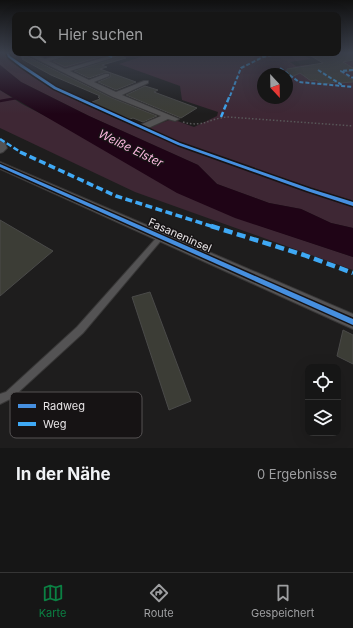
<!DOCTYPE html>
<html lang="de">
<head>
<meta charset="utf-8">
<style>
  :root { --surface:#161616; --page:#232323; --text:#f1f3f6; --muted:#9e9fa1; --line:#353535; --accent:#0b8043 }
  body { margin:0; font-family:Inter,sans-serif; background:var(--page); color:var(--text) }
  .controls { position:absolute; right:12px; bottom:12px; display:grid; overflow:hidden; border-radius:8px; box-shadow:0 4px 16px #0002 }
  .controls button { width:36px; height:36px; display:grid; place-items:center; padding:0; border:0; border-bottom:1px solid var(--line); background:var(--surface); color:var(--text); font:20px sans-serif }
  .compass { position:absolute; left:257px; top:68px; width:36px; height:36px; border-radius:50%; background:var(--surface); box-shadow:0 4px 16px #0002; rotate:158deg }
  .list { margin:0; padding:0; list-style:none }
  h2 { display:flex; justify-content:space-between; align-items:center; height:52px; margin:0; padding:0 16px; font-size:17px }
  h2 small { font-size:13px; font-weight:400; color:var(--muted) }
  .icon { flex:none; width:22px; height:22px; fill:none; stroke:currentColor; stroke-width:2; stroke-linecap:round; stroke-linejoin:round }
  .map { position:relative; flex:none; width:353px; height:448px; overflow:hidden }
  .search { position:absolute; background:var(--surface); box-shadow:0 4px 16px #0002; left:12px; right:12px; top:12px; height:44px; display:flex; align-items:center; gap:10px; box-sizing:border-box; padding:0 14px; border-radius:8px; color:var(--muted); font-size:15px }
  .sheet { height:124px; background:var(--surface) }
  nav { display:flex; justify-content:space-around; align-items:center; box-sizing:border-box; height:56px; border-top:1px solid var(--line); background:var(--surface); font-size:11px; color:var(--muted) }
  nav a { display:grid; justify-items:center; gap:2px }
  nav .on { color:var(--accent) }
  .map>svg:first-child { display:block }
  .green { fill:#3e2734; fill-rule:evenodd }
  .water { fill:#1f0416 }
  .lines { fill:none; stroke-linecap:round; stroke-linejoin:round }
  .stream { stroke:#1f0416; stroke-width:2.5 }
  .building { fill:#3c3d36; stroke:#4a4a49 }
  .lane-casing { stroke:#383737; stroke-width:2 }
  .street-casing { stroke:#383737; stroke-width:2 }
  .path { stroke:#585758; stroke-width:1.5; stroke-dasharray:1.5 2; stroke-linecap:butt }
  .lane { fill:#545354; fill-rule:evenodd }
  .street { fill:#545354; fill-rule:evenodd }
  .quiet-far3 { stroke:#3fa9f5; stroke-width:2; stroke-dasharray:4 2; stroke-linecap:butt }
  .quiet-far2 { stroke:#3fa9f5; stroke-width:2.5; stroke-dasharray:5.5 2.5; stroke-linecap:butt }
  .quiet-far1 { stroke:#3fa9f5; stroke-width:3.5; stroke-dasharray:7 3.5; stroke-linecap:butt }
  .quiet { stroke:#3fa9f5; stroke-width:4.5; stroke-dasharray:9 4.5; stroke-linecap:butt }
  .cycleway-casing { stroke:#161314; stroke-width:3 }
  .cycleway { fill:#468fdf; fill-rule:evenodd }
  .labels { text-anchor:middle; dominant-baseline:central; stroke-width:3; stroke-linejoin:round; paint-order:stroke }
  .street-label { font-size:11px; fill:#e7e4e6; stroke:#161314 }
  .water-label { font-size:12px; font-style:italic; fill:#fab7de; stroke:#161314 }
  .key { fill:#161314; stroke:#555253; stroke-width:1 }
  .key-label { font-size:11px; fill:#e7e4e6 }
</style>
</head>
<body>
<div class="map">
<svg width="353" height="448" viewBox="0 0 353 448">
  <rect width="100%" height="100%" fill="#1e1d1d"/>
  <g class="green">
    <path d="M0,52H5C24,82 108,114 142,130L172,119L194,127L217,116L218,112L182,100L180,86L119,64L153,53H299L311,59L290,62L296,66L353,61V228L331,223L301,209L269,203L217,184L198,165L89,116L21,82L0,65ZM263,74H287V98H263Z"/>
    <path d="M75,53H120L69,68H61L47,61Z"/>
    <path d="M0,90L22,104L252,223L353,257V270L135,192L0,128Z"/>
  </g>
  <path class="water" d="M0,65L21,82L89,116L198,165L217,184L269,203L301,209L331,223L353,228V257L235,218L177,193L0,90Z"/>
  <g class="lines">
    <path class="stream" d="M0,101L17,98"/>
  </g>
  <g class="building">
    <path d="M77,53H113L65,67L53,61Z"/>
    <path d="M306,53H327L333,58L339,57L337,53H353V60L343,62L353,68V71L340,72L353,80V82L339,83L338,82L322,84L316,80L311,81L300,73L287,79V69L323,63Z"/>
    <path d="M26,56L112,98L157,116L143,122L133,118L130,119L113,112L92,102L100,99L98,97L100,96L51,75L22,59L24,58L21,57Z"/>
    <path d="M122,56L126,58L102,65L107,67L100,69L136,82L116,90L98,82L110,77V73H104L89,78L74,71Z"/>
    <path d="M145,86L158,90L154,92L197,108L181,118L126,95Z"/>
    <path d="M0,220L53,251L0,296Z"/>
    <path d="M150,292L191,401L169,410L132,297Z"/>
    <path d="M343,330L353,335V364L337,356Z"/>
  </g>
  <g class="lines">
    <g class="lane-casing">
      <path id="lane" d="M159,235H163L164,237L83,333L12,398L0,404V394L6,392L77,327Z"/>
    </g>
    <g class="street-casing">
      <g id="street">
        <path d="M24,53H31L45,59L67,53H76L49,61L65,69L119,53H128L70,71L89,80L105,74H109V76L94,82L116,92L144,81H148V83L122,95L179,119L175,121L168,119L146,129H140L139,127L140,125L161,116L113,97Z"/>
        <path d="M328,53H335L338,56L333,57Z"/>
        <path d="M0,141L5,143L7,148L3,152L0,153Z"/>
        <path d="M0,162L353,314V329L0,169Z"/>
      </g>
    </g>
    <path class="path" d="M183,122C204,128 209,118 228,117L353,126"/>
    <use href="#lane" class="lane"/>
    <use href="#street" class="street"/>
    <g class="quiet-far3">
      <path d="M103,53L112,57"/>
      <path d="M280,68L299,82L353,87"/>
      <path d="M318,70L342,85"/>
      <path d="M353,70L341,71L353,78"/>
      <path d="M230,96L241,68L263,57L279,53"/>
    </g>
    <g class="quiet-far2">
      <path d="M221,117L230,95"/>
      <path d="M0,139L22,153"/>
    </g>
    <path class="quiet-far1" d="M20,152L116,196L214,227"/>
    <path class="quiet" d="M211,226L304,255L353,273"/>
    <g class="cycleway-casing">
      <g id="cycleway">
        <path d="M6,52H8L10,56L23,65L56,87L180,143L311,189L353,202V206L307,191L178,145L54,89L21,67L8,57Z"/>
        <path d="M0,164L353,319V325L0,167Z"/>
      </g>
    </g>
    <use href="#cycleway" class="cycleway"/>
  </g>
  <linearGradient id="sky" x2="0" y2="1"><stop stop-color="#101010"/><stop offset="0.46" stop-color="#3b404c"/><stop offset="1" stop-color="#3b404c" stop-opacity="0"/></linearGradient>
  <rect width="353" height="114" fill="url(#sky)"/>
  <g class="labels">
    <g class="street-label">
      <text transform="translate(180 235) rotate(24)">Fasaneninsel</text>
    </g>
    <g class="water-label">
      <text transform="translate(131 148) rotate(26)">Weiße Elster</text>
    </g>
  </g>
  <rect x="10" y="392" width="132" height="46" rx="6" class="key"/>
  <rect x="18" y="404" width="18" height="4" fill="#468fdf"/>
  <rect x="18" y="422" width="18" height="4" fill="#3fa9f5"/>
  <g class="key-label">
    <text x="43" y="410">Radweg</text>
    <text x="43" y="428">Weg</text>
  </g>
</svg>
<div class="controls">
<button><svg class="icon" aria-label="locate" viewBox="0 0 24 24"><circle cx="12" cy="12" r="6"/><path d="M12 2v4M12 18v4M2 12h4M18 12h4"/></svg></button>
<button><svg class="icon" aria-label="layers" viewBox="0 0 24 24"><path d="M12 4l9 5-9 5-9-5zM3 14l9 5 9-5"/></svg></button>
</div>
<svg class="compass" viewBox="-18 -18 36 36"><path d="M0-13l5 13h-10z" fill="#e53935"/><path d="M0 13l5-13h-10z" fill="#9e9fa1"/></svg>
<div class="search"><svg class="icon" aria-label="search" viewBox="0 0 24 24"><circle cx="10" cy="10" r="6"/><path d="M15 15l6 6"/></svg>Hier suchen</div>
</div>
<section class="sheet">
<h2>In der Nähe<small>0 Ergebnisse</small></h2>
<ul class="list">
</ul>
</section>
<nav>
<a class="on"><svg class="icon" aria-label="map" viewBox="0 0 24 24"><path d="M3 6l6-2 6 2 6-2v14l-6 2-6-2-6 2zM9 4v14M15 6v14"/></svg>Karte</a>
<a><svg class="icon" aria-label="directions" viewBox="0 0 24 24"><path d="M12 3l9 9-9 9-9-9zM9 14v-3h6M13 9l2 2-2 2"/></svg>Route</a>
<a><svg class="icon" aria-label="saved" viewBox="0 0 24 24"><path d="M7 4h10v16l-5-4-5 4z"/></svg>Gespeichert</a>
</nav>
</body>
</html>
